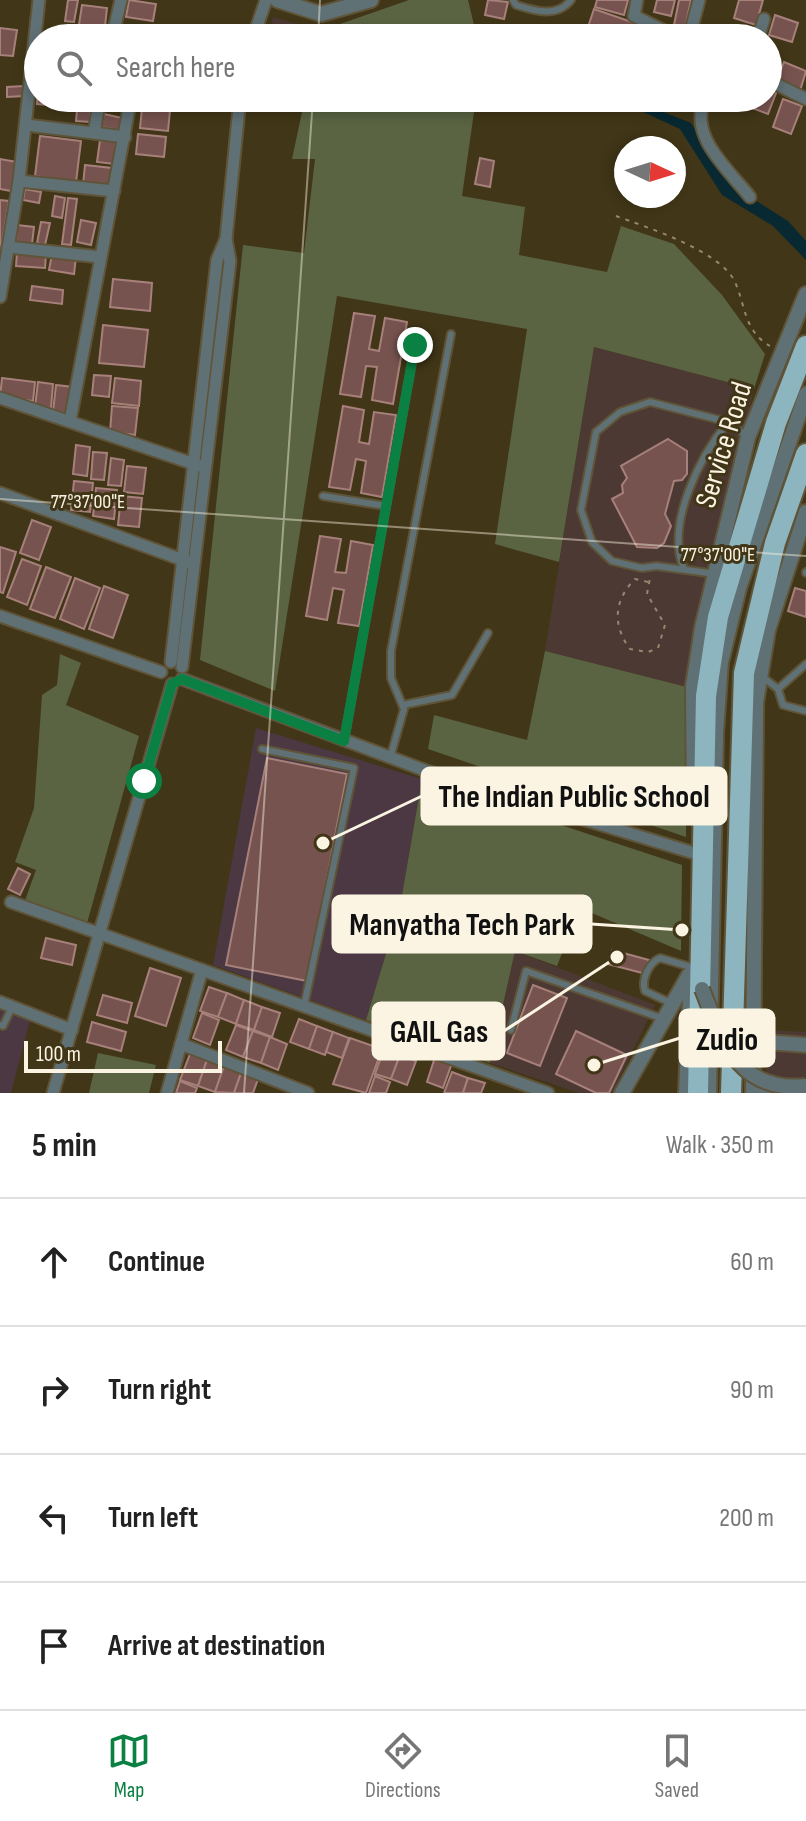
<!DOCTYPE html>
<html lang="en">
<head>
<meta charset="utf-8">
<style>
  :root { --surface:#fff; --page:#f6f6f6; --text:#222; --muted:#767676; --line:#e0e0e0; --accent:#0b8043 }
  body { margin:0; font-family:"Sofia Sans Condensed",sans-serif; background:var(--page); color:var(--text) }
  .compass { position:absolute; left:614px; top:136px; width:72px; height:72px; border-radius:50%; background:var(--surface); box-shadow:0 4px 12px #0003; rotate:94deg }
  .scale { position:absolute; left:24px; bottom:20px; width:198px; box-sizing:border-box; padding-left:8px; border:4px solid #fbf4e3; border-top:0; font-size:22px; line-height:28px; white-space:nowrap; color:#fbf4e3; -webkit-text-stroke:6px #413617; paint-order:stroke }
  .stop { position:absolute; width:24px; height:24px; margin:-18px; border:6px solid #0b8043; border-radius:50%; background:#fff }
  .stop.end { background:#0b8043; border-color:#fff; box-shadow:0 2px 8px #0008 }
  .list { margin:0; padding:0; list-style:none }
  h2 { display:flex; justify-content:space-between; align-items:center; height:104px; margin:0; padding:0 32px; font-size:34px }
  h2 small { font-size:26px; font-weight:400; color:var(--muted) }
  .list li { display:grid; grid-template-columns:52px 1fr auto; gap:24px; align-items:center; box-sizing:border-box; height:128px; padding:0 32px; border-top:2px solid var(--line) }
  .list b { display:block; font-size:30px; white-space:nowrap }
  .list em { font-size:26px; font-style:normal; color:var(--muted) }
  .icon { flex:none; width:44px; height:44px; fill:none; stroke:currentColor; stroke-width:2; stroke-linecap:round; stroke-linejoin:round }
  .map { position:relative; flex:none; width:806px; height:1093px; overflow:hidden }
  .search { position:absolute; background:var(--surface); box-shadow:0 4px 12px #0003; left:24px; right:24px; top:24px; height:88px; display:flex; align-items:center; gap:20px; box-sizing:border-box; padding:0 28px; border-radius:44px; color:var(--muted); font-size:30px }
  .sheet { height:616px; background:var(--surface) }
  nav { display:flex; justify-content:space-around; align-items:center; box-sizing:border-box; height:112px; border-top:2px solid var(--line); background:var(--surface); font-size:22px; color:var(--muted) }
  nav a { display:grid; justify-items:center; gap:4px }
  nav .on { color:var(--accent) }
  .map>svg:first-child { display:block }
  .commercial { fill:#4d3933 }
  .education { fill:#4b3842 }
  .green { fill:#5a6442 }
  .water { fill:#082931 }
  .building { fill:#77534f; stroke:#a7807b; stroke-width:2 }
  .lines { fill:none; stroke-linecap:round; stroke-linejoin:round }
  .service-casing { stroke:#5f5438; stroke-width:10 }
  .minor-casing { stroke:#5f5438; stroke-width:15 }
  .tertiary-casing { stroke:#5f5438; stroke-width:18 }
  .trunk-casing { stroke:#5f5438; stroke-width:24 }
  .path { stroke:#928970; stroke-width:2; stroke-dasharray:4 6; stroke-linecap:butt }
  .service { stroke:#607176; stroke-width:6 }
  .minor { stroke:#607176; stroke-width:11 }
  .tertiary { stroke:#607176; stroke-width:14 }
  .trunk { stroke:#8db5bf; stroke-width:20 }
  .tertiary-bridge-casing { stroke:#5f5438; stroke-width:18; stroke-linecap:butt }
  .tertiary-bridge { stroke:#607176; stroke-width:14 }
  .route { stroke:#0b8043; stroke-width:10 }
  .ticks { fill:none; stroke:#fbf4e3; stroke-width:2; stroke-opacity:0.45 }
  .labels { text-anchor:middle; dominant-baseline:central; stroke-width:6; stroke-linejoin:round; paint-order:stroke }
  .street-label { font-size:30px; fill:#fbf4e3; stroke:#413617 }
  .ticks-label { font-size:20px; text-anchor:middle; fill:#fbf4e3; stroke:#413617; stroke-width:6; stroke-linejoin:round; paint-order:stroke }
  .leader { fill:none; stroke:#fbf4e3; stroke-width:3 }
  .callout-dot { fill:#fbf4e3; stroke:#413617; stroke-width:3 }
  .callout { fill:#fbf4e3; stroke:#fbf4e3; stroke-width:3 }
  .callout-label { font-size:32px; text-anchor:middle; font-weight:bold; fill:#111 }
</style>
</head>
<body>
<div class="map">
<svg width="806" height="1093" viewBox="0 0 806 1093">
  <rect width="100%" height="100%" fill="#413617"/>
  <g class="commercial">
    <path d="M273,17L320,31L318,38H268Z"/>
    <path d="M594,347L754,389L687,687L545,651Z"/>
    <path d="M515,951L655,1005L612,1093H579L490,1063Z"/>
    <path d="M768,1030L806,1032V1093H766Z"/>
  </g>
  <g class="education">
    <path d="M256,728L422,779L400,907L366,1020L213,965Z"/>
    <path d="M0,1009L30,1020L11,1093H0Z"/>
  </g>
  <g class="green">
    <path d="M409,0H468L475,29H485L484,38H318L320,31Z"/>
    <path d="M305,98H476L462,196L525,207L519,255L607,272L621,226L674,244L722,295L765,354L754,389L594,347L559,562L495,544L527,329L337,296L275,691L200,660L243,245L304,253L315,159H292Z"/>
    <path d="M545,651L687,687L686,837L428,749L434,715L527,740Z"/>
    <path d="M60,654L81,663L66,705L139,736L86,927L23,906L36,870L15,862L34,808L42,695L57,685Z"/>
    <path d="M422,779L682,865L681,951L580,908L557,966L515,951L490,1063L366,1020L400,907Z"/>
    <path d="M98,1053L156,1065L149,1093H89Z"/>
  </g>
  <path class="water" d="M613,98H628L691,123L733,186L788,221L806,241V260L773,226L722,195L680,129Z"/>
  <g class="building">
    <path d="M68,0H78L74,22L65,21Z"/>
    <path d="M129,0L156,4L153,21L126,17Z"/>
    <path d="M488,0L508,2L504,19L485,15Z"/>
    <path d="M597,0H628L624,15L595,7Z"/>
    <path d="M657,0H675L671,16L654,12Z"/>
    <path d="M679,0H691L685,28L674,25Z"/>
    <path d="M739,0H763L756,25L734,18Z"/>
    <path d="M82,5L107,8L104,35L78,31Z"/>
    <path d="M594,9L655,30L652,38L585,36Z"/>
    <path d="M775,15L798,23L792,42L769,35Z"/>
    <path d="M0,28L17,30L13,56L0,55Z"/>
    <path d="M784,62L806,71L800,91L776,81Z"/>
    <path d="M768,84L778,88L768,114L752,108L756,98H768Z"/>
    <path d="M23,86L24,96L7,97V87Z"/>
    <path d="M38,90V98H59V106L37,104Z"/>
    <path d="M78,98H92L90,122L76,121Z"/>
    <path d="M107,98H127L124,111L105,107Z"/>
    <path d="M143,98L171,100L168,131L140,128Z"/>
    <path d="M783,99L802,106L791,134L773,127Z"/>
    <path d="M104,114L122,118L120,130L101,127Z"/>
    <path d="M138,134L166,137L164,157L136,154Z"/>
    <path d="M40,136L81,141L76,182L35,176Z"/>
    <path d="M100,140L116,142L114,164L97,162Z"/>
    <path d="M480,158L494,161L490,187L475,184Z"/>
    <path d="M0,159L17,162L11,191L0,189Z"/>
    <path d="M85,165L112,168L111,188L83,185Z"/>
    <path d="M25,189L41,192L39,203L23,200Z"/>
    <path d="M55,196L65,198L62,218L52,216Z"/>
    <path d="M68,198L77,199L71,245L62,244Z"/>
    <path d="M0,200L9,201L1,249H0Z"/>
    <path d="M81,220L96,223L91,245L77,242Z"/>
    <path d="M41,222L50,223L45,245L37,243Z"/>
    <path d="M17,225L34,227L32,244L16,243Z"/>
    <path d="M17,252L46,254L45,268L16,266Z"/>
    <path d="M52,254L76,257L74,274L49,270Z"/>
    <path d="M113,279L152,283L150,311L110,307Z"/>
    <path d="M32,286L63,290L62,304L30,300Z"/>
    <path d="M354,313L375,316L369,349L379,351L385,318L407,322L393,404L372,400L377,367L366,366L361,397L340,394Z"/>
    <path d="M103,325L148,330L144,367L99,363Z"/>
    <path d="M94,375L111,376L109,397L92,395Z"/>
    <path d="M2,378L35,382L33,401L0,397Z"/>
    <path d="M115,378L141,381L139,406L112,403Z"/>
    <path d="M38,382L53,384L51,408L35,407Z"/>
    <path d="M56,385L73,387L70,414L53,412Z"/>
    <path d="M112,406L138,408L135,435L110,432Z"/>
    <path d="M343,406L364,410L359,442L369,444L374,412L396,415L382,497L361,493L366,461L356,459L350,490L329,487Z"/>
    <path d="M668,439L687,451V474L682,480L674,481L665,514L671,526L664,543L657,548L637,547L612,499L623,493L622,485L627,478L621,466Z"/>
    <path d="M76,445L90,447L87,476L73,474Z"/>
    <path d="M93,452L107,453L104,480L91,479Z"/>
    <path d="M111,458L124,460L121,486L108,485Z"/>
    <path d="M127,466L146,468L143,494L124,492Z"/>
    <path d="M74,481L93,483L90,512L71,510Z"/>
    <path d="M96,488L117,490L114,519L93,516Z"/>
    <path d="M121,496L142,498L139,527L118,525Z"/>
    <path d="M32,520L51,527L39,560L20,553Z"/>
    <path d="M320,536L341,539L335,572L346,573L351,541L373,545L359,626L338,623L344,590L333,588L327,620L306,616Z"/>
    <path d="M0,547L16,552L3,593L0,592Z"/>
    <path d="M22,559L41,566L27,605L7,597Z"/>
    <path d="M46,567L71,577L55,618L30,609Z"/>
    <path d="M75,578L100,588L84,629L60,619Z"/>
    <path d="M104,586L128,595L113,638L89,629Z"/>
    <path d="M795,588L806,591V617L788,611Z"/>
    <path d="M267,758L347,774L307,981L226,965Z"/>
    <path d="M18,868L30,874L20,895L8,889Z"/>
    <path d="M46,938L76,945L72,965L41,958Z"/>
    <path d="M612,950L649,960L646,974L608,964Z"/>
    <path d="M150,968L181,978L166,1026L135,1016Z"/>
    <path d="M533,985L567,998L540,1066L507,1053Z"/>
    <path d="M209,987L227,993L218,1017L200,1011Z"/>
    <path d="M227,993L244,1000L236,1024L218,1017Z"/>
    <path d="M103,995L132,1003L127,1023L97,1015Z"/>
    <path d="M244,1000L262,1007L254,1030L236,1024Z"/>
    <path d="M262,1007L280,1013L272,1037L254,1030Z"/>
    <path d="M202,1013L219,1020L210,1045L193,1038Z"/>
    <path d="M299,1019L317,1026L309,1049L290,1042Z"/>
    <path d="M92,1022L126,1032L121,1051L87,1042Z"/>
    <path d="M236,1025L253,1031L243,1057L226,1050Z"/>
    <path d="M317,1026L333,1032L325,1055L309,1049Z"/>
    <path d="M253,1031L270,1037L261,1063L243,1057Z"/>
    <path d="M576,1031L627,1055L609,1093H596L556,1074Z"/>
    <path d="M333,1032L349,1038L342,1058L326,1052Z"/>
    <path d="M270,1037L287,1044L278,1070L261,1063Z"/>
    <path d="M350,1038L382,1049L366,1093L333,1084Z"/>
    <path d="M384,1049L400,1055L391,1079L375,1074Z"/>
    <path d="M190,1054L207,1060L198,1086L180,1080Z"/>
    <path d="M400,1055L416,1061L407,1085L391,1079Z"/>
    <path d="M435,1057L452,1063L443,1088L427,1082Z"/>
    <path d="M207,1060L224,1066L215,1092L198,1086Z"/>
    <path d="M224,1066L241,1073L234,1093L215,1092Z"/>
    <path d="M452,1072L468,1078L463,1093H444Z"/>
    <path d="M241,1073L258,1079L253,1093H234Z"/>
    <path d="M375,1076L390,1082L386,1093H369Z"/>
    <path d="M468,1078L485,1083L481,1093H463Z"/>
    <path d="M180,1081L197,1088L195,1093H176Z"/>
  </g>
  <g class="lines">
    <g class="service-casing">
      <g id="service">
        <path d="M513,0L516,5C535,11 557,18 571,0"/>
        <path d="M323,496L386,506"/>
        <path d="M684,569C665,525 700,456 728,422L748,437"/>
        <path d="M806,572V573"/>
        <path d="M716,574L656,566L642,568L612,561L592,542L581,510L596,432L620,412L650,402L728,422"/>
        <path d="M760,675L778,689L806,664"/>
        <path d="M778,689L783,705L806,711"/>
        <path d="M403,705L452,695L488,633"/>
        <path d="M344,741L415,345"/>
        <path d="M262,749L354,768L304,1006"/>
        <path d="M390,758L404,709L391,678V651L451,334"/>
        <path d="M673,1004L645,991C641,979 649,963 660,958L691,967"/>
        <path d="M0,1025L3,1026L12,1007"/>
        <path d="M511,1030L526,971L664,1019"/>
      </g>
    </g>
    <g class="minor-casing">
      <g id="minor">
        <path d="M637,0L634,16L679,38"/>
        <path d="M112,38L121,0"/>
        <path d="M253,38L266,0"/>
        <path d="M689,38L699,0"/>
        <path d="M758,38L764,19"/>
        <path d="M768,80L806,99"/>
        <path d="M706,98C686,134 729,170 750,197"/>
        <path d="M26,125L94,133L100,98"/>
        <path d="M94,133L125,137"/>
        <path d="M19,181L114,191"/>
        <path d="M8,247L100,257"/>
        <path d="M0,297L19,181L39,0"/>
        <path d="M0,398L200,466"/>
        <path d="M70,421L131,98"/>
        <path d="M0,493L191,563"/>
        <path d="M0,616L161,672"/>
        <path d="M171,662L217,260L226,239"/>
        <path d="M182,667L230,261L226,239L240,98"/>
        <path d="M182,679L432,773L694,853"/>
        <path d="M11,902L548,1093"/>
        <path d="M0,1002L72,1030"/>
        <path d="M181,1044L308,1093"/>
        <path d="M53,1093L172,684"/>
        <path d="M167,1093L202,970"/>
      </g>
    </g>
    <g class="tertiary-casing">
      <g id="tertiary">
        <path d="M277,0L321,14L371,0"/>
        <path d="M694,817L693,686L702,628L748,437L806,294"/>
        <path d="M753,1041L806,1045"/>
        <path d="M622,1093L689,975"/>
        <path d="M686,1093L691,977"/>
        <path d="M709,1093L716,732L721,662L739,588L806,394"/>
        <path d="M753,1093L756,702L768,630L806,512"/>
        <path d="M762,1093L790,1088"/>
      </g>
    </g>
    <g class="trunk-casing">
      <g id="trunk">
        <path d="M698,1093L706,696L718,617L776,423L806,346"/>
        <path d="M731,1093L744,673L775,543L806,454"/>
      </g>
    </g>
    <g class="path">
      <path d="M616,216C646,227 721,251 735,282C746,307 744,331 770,346"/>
      <path d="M648,582L635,579C614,600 612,625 630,649L648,652L658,648L665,625L647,594L650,578"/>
    </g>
    <use href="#service" class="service"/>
    <use href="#minor" class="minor"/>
    <use href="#tertiary" class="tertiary"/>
    <use href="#trunk" class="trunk"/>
    <g class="tertiary-bridge-casing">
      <path id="tertiary-bridge" d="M702,989C722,1039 737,1093 806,1086"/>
    </g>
    <use href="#tertiary-bridge" class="tertiary-bridge"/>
  </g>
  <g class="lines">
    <path class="route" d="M144,781L172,684L182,679L344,741L415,345"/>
  </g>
  <path class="ticks" d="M318,38L320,0M0,499L806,556M244,1093L313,98"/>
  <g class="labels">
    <g class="street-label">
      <text transform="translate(724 445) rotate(-73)">Service Road</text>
    </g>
  </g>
  <g class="ticks-label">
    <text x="88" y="508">77°37'00"E</text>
    <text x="718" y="561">77°37'00"E</text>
  </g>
  <path class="leader" d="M323 843L422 796M682 930L591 924M617 957L504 1031M594 1065L680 1038"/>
  <g class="callout-dot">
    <circle cx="323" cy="843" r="8"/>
    <circle cx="682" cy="930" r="8"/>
    <circle cx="617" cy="957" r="8"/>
    <circle cx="594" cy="1065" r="8"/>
  </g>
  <g class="callout">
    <rect x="422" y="768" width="304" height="56" rx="8"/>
    <rect x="333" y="896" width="258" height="56" rx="8"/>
    <rect x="373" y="1003" width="131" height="56" rx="8"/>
    <rect x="680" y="1010" width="94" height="56" rx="8"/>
  </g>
  <g class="callout-label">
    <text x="574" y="807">The Indian Public School</text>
    <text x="462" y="935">Manyatha Tech Park</text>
    <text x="439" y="1042">GAIL Gas</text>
    <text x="727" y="1050">Zudio</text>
  </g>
</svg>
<svg class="compass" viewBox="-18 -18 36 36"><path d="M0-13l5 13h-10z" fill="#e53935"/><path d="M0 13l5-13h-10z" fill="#767676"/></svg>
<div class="scale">100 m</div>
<div class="stop" style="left:144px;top:781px"></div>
<div class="stop end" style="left:415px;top:345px"></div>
<div class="search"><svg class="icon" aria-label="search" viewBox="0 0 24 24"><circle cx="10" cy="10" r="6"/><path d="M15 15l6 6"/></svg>Search here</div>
</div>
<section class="sheet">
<h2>5 min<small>Walk · 350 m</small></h2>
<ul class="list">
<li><svg class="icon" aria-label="ahead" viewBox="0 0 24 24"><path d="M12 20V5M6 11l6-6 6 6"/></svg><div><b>Continue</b></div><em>60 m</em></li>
<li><svg class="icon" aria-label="right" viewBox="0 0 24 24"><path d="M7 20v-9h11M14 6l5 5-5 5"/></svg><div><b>Turn right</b></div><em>90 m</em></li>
<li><svg class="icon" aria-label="left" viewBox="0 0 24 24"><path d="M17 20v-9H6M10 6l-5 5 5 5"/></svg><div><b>Turn left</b></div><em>200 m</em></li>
<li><svg class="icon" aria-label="arrive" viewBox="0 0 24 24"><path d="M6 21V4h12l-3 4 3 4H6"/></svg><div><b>Arrive at destination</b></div></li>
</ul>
</section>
<nav>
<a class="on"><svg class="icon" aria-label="map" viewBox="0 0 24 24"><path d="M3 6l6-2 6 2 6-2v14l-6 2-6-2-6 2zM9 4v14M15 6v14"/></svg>Map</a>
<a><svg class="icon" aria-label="directions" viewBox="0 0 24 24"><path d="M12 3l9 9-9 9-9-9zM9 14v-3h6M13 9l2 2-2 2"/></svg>Directions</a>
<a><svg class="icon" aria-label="saved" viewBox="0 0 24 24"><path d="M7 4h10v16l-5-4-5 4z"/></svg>Saved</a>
</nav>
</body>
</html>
